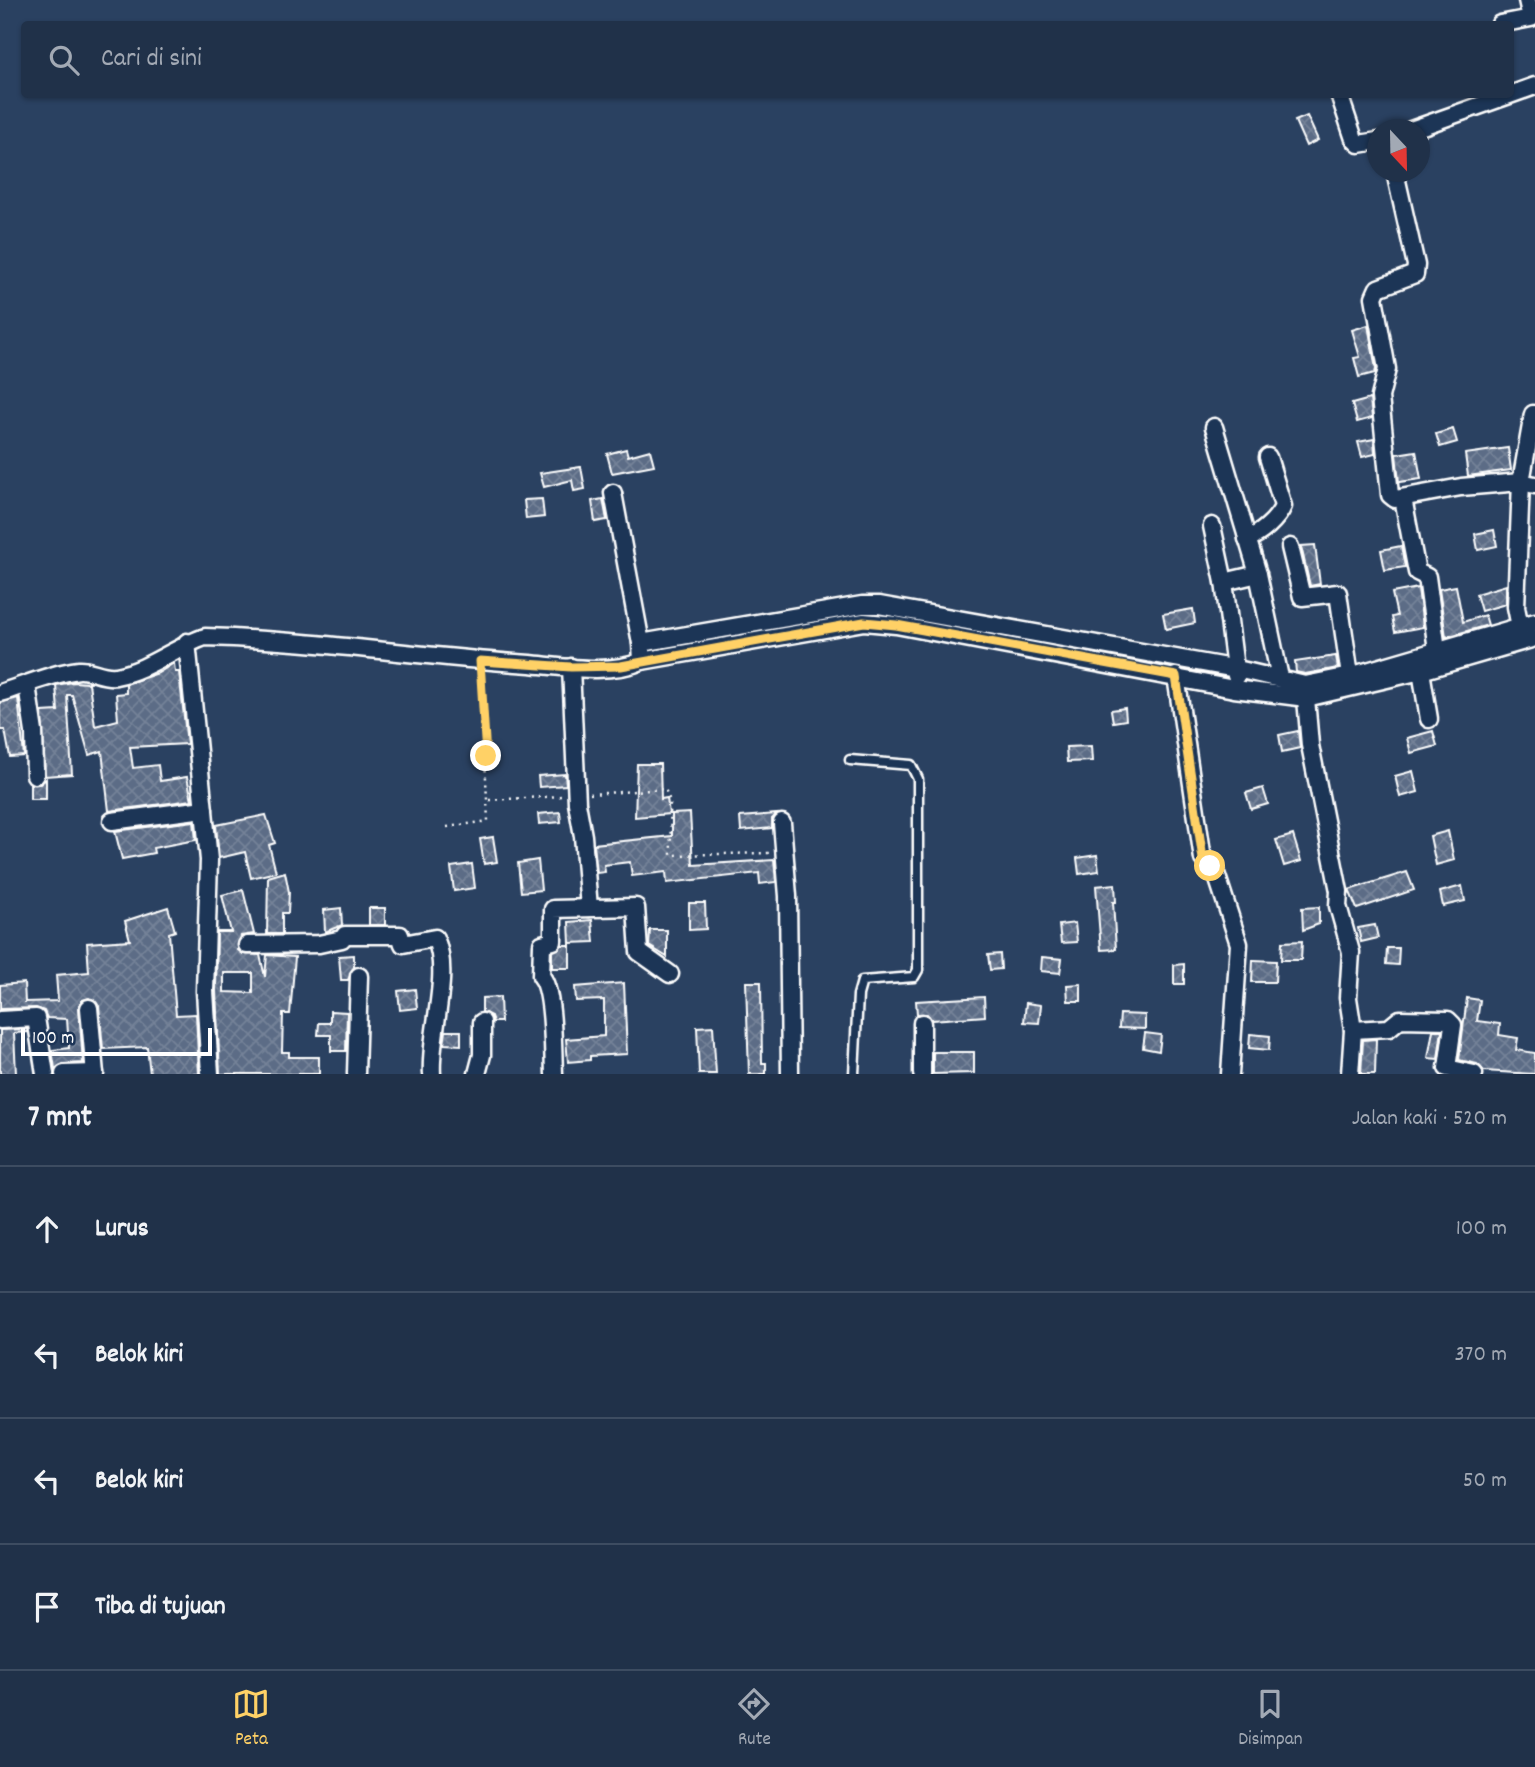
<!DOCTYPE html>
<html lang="id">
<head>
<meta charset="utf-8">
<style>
  :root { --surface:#203149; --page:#2d3d53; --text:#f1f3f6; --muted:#a2a9b4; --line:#3d4c61; --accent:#ffd166 }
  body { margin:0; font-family:Dekko,sans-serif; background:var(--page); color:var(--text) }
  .compass { position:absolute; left:1367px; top:119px; width:63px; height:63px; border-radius:50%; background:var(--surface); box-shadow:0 2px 5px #0004; rotate:158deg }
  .scale { position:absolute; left:21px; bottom:18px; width:191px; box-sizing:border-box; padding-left:7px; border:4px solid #fff; border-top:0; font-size:19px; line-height:24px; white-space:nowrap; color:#fff; -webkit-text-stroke:5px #1d3557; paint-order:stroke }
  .stop { position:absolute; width:21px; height:21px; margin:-16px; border:5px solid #ffd166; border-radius:50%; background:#fff }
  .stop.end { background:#ffd166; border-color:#fff; box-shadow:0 2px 7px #0008 }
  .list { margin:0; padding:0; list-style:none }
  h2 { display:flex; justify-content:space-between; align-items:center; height:91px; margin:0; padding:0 28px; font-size:30px }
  h2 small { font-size:23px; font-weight:400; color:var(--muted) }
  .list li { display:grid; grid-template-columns:46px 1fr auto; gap:21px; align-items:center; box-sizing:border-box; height:126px; padding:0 28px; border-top:2px solid var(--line) }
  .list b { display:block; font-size:26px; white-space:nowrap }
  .list em { font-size:23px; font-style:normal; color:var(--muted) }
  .icon { flex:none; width:38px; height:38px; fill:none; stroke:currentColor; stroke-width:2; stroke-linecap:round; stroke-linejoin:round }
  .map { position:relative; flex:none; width:1535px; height:1074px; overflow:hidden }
  .search { position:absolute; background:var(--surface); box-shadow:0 2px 5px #0004; left:21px; right:21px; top:21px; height:77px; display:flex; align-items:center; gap:18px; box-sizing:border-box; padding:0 24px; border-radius:7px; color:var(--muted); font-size:26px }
  .sheet { height:595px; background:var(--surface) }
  nav { display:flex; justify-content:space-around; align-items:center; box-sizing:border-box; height:98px; border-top:2px solid var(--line); background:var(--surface); font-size:19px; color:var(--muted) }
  nav a { display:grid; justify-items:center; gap:4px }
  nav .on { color:var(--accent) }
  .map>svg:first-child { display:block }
  .building { fill:url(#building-cross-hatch); stroke:#fff; stroke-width:2; fill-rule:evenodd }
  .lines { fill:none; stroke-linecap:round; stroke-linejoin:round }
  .service-casing { stroke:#fff; stroke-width:13 }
  .minor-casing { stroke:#fff; stroke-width:21 }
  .path { stroke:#fff; stroke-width:2.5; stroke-dasharray:2 5; stroke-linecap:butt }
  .service { stroke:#1d3557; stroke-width:8 }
  .minor { stroke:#1d3557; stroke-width:16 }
  .route { stroke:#ffd166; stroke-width:9 }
</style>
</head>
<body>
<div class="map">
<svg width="1535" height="1074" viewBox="0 0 1535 1074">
  <defs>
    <pattern id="building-cross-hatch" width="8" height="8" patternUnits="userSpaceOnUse" patternTransform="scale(1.75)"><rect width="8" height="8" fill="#5b6c86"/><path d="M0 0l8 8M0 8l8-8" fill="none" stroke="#748298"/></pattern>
  </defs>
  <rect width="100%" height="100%" fill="#2a4161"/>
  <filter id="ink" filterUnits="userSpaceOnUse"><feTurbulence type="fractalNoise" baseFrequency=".0143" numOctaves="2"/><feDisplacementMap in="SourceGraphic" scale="14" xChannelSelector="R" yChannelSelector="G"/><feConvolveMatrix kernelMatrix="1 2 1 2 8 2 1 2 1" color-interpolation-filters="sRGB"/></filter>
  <g filter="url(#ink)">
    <g class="building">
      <path d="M1307,116L1318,140L1306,146L1295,121Z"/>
      <path d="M1368,325L1376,369L1375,373L1359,377L1354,358L1360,357L1352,330Z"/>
      <path d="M1370,399L1372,418L1357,422L1352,404Z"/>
      <path d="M1453,429L1457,442L1440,447L1436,434Z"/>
      <path d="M1374,439L1375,454L1362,457L1358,442Z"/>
      <path d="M1508,448L1511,470L1468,476L1465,454Z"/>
      <path d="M626,449L628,456L650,450L654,465L612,473L607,454Z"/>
      <path d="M1416,451L1421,479L1399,482L1396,454Z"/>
      <path d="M581,467L585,489L574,491L572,480L544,487L540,473Z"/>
      <path d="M542,499L544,517L526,519L524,500Z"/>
      <path d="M603,499L607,520L595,522L592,501Z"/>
      <path d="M1494,530L1497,546L1478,550L1475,534Z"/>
      <path d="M1315,545L1320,584L1310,586L1301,546Z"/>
      <path d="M1401,546L1405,567L1385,570L1381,550Z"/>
      <path d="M1506,585V604L1481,611L1476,594Z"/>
      <path d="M1456,586L1463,622L1485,615L1488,625L1446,637L1439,589Z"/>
      <path d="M1418,588L1423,627L1395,632L1392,617L1397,616L1392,593Z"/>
      <path d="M1193,609L1195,623L1166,629L1163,614Z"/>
      <path d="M1336,656L1338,668L1305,674L1296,672L1295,662Z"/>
      <path d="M174,663L175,672H179L187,744L130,747L133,768L158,765L160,781L187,777L192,800L109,811L102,751L89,755L72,695H67L72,774L45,776L42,712L58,711L56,685L73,682L89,683L95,726L118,720L116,694L126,693V684L158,673Z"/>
      <path d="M18,698L24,756L10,757L5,730H0V703Z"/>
      <path d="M1125,708L1126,720L1113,722L1111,710Z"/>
      <path d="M1298,731L1300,748L1282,752L1279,735Z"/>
      <path d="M1433,731L1437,746L1411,753L1407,738Z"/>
      <path d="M1091,746L1092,761L1067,762L1066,747Z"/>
      <path d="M637,764H660L661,799L667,798L669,814L635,817Z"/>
      <path d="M1413,771L1418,792L1400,797L1395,776Z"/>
      <path d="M565,774L566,785L539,787L538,776Z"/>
      <path d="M46,779V799H30V784H40Z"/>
      <path d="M1263,788L1268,804L1251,809L1246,793Z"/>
      <path d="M560,812L561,822L539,824L538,814Z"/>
      <path d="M690,813L693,865L774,860L776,882L760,884L759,873L667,883L666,872L632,876L630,862L604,865L605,872L597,873L594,844L672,836V814Z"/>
      <path d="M777,814L772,819V828L741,831L740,817Z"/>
      <path d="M266,815L275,843L269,845L276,872L251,878L245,852L219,858L216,825Z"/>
      <path d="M194,821L196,840L153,848L154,853L122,859L115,831Z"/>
      <path d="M1448,831L1454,860L1436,865L1430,836Z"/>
      <path d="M1293,835L1301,861L1284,866L1276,840Z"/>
      <path d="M493,837L497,862L484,864L480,839Z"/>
      <path d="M1097,855L1099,871L1079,874L1077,858Z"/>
      <path d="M538,860L541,890L521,892L518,863Z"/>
      <path d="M472,864L475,888L454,891L451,867Z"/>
      <path d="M285,872L289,892L288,913H282V934H267L268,877Z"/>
      <path d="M1407,872L1414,890L1357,909L1349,890Z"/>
      <path d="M1115,884L1116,902H1113L1116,949L1101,950L1096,886Z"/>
      <path d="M1462,886L1465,901L1443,906L1440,892Z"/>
      <path d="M243,890L254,934L241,936L238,950L243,954L260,955L265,977L267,955L295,957L290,1014H283L282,1052H289V1057H319V1074H220L216,991L217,932H231L222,895ZM224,973H253V993L224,992Z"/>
      <path d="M689,903H705L706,929L689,930Z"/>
      <path d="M168,907L175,931L169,933L176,1015L196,1014L199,1074H150L147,1047L103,1049L99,1006L89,998L82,1000L79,1008L83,1063L63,1064L55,1069L52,1050L69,1048L67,1019L47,1018L44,1011L36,1008L0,1009V985L24,983L25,1002L58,1001L56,975L89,972L87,943L130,940L125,921Z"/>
      <path d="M1319,907V924L1303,930L1302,908Z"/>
      <path d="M341,908L342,925L325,932L324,910Z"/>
      <rect x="369" y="908" width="16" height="17"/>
      <path d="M592,920L594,942L570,943L569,922Z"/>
      <path d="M1075,923L1077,942L1061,943L1059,925Z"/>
      <path d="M1375,925L1378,938L1361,942L1358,928Z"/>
      <path d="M650,930H667V957L649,946Z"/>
      <path d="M1302,941L1301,960H1281L1282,942Z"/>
      <path d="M562,945H570V968H552V952Z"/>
      <path d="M1387,948H1399L1398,965L1386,964Z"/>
      <path d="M1000,954L1001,969L990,970L988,955Z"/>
      <path d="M354,955V967L348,980H341L339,956Z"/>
      <path d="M1042,957L1062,959L1060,973L1041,971Z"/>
      <path d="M1253,960L1276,961L1275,982H1252Z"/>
      <path d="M1184,964V984H1174V965Z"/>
      <path d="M746,982H761L762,1063H766V1074H749Z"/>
      <path d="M624,983L627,1054L590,1056V1060L568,1062L566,1039L604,1036V1000L576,1001L575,987Z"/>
      <path d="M1081,984V1001H1068L1067,985Z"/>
      <path d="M415,989L417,1008L400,1010L398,991Z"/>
      <path d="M500,997L501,1022H493L491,1016L482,1012V998Z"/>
      <path d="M984,997L985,1016L932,1020L927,1014H917L916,1001Z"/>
      <path d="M1467,998L1480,1000L1477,1021L1500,1024L1499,1035L1518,1038L1516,1050L1535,1053V1074L1484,1071L1477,1064L1459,1060Z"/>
      <path d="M1026,1003L1041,1005L1039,1023L1024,1022Z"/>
      <path d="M330,1011L347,1012L346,1051H331V1035H318L319,1023H330Z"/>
      <path d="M1120,1014L1145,1015V1029L1119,1028Z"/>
      <path d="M713,1026L716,1074H699L697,1027Z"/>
      <path d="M27,1029L28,1032L14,1033L16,1074H0V1030Z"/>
      <path d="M1433,1030H1442L1438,1059L1428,1058Z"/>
      <path d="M446,1031H461V1045L444,1044Z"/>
      <path d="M1145,1033L1161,1035L1159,1051L1143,1048Z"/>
      <path d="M1250,1034L1270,1036L1269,1050L1249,1048Z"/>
      <path d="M1376,1039L1375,1074H1361L1363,1040Z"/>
      <path d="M933,1052H974V1073L933,1074Z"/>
    </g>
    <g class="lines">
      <g class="service-casing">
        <path id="service" d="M850,760L911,765L918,779V970L914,977L862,981L858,995L854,1074"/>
      </g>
      <g class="minor-casing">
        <g id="minor">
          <path d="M1500,24L1531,18L1527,0"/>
          <path d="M1339,94L1354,139L1359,144L1378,141"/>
          <path d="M1411,130L1535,86"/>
          <path d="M1395,172L1416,265L1415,274L1378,288L1374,297L1387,369L1380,397L1390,495L1395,499L1461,487L1521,482L1516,607L1520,627"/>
          <path d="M1533,414L1521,482L1535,485"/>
          <path d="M1214,427L1258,574L1280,678"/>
          <path d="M613,493L641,643"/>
          <path d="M1403,498L1417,572L1427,577L1437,650"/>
          <path d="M1212,526L1224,582L1236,676"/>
          <path d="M1247,539C1260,535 1278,519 1283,506L1268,457"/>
          <path d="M1290,547L1302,597L1338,593L1350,676"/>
          <path d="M1224,582L1258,574"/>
          <path d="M187,642L209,860L205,991L210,1074"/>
          <path d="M642,661L864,622L896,625L1234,689L1306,698L1421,671L1535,638"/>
          <path d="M571,667L577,803L583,836L589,908"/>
          <path d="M1421,671L1429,719"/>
          <path d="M1176,676L1203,859L1215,870L1239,944L1230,1074"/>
          <path d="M27,685L34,732L35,775"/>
          <path d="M1305,687L1310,745L1339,891L1338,906L1351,952L1348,998L1353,1030L1350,1074"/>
          <path d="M0,693C25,685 53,673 79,670C91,669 102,678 116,676C149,670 175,647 205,637C314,640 422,657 530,664C564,667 611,675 642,661L641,643L862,605H879L1237,669L1305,685L1350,676L1535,622"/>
          <path d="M112,821L204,809"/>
          <path d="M782,823L788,896L790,1074"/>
          <path d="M247,945L319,944L342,939L345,935H400L403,944L435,938C452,973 429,1033 432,1074"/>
          <path d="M89,1008L95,1074"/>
          <path d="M0,1020L36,1018L45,1074"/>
          <path d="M1353,1030L1389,1028L1400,1019L1448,1020L1453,1025L1447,1068L1474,1074"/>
          <path d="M64,1074L95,1073"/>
          <path d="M356,1074L359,976"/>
          <path d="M477,1074L482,1055V1022"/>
          <path d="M554,1074C553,1053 554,990 541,976L542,944L553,941V909L636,907L639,952L670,974"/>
          <path d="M922,1074V1023"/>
        </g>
      </g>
      <g class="path">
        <path d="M590,794L665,789L670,801L671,855L770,853"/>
        <path d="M489,800L562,796"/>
        <path d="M447,827L488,821L481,675"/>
      </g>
      <use href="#service" class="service"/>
      <use href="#minor" class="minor"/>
    </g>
  </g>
  <g class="lines" filter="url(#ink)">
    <path class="route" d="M486,756L480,661L571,667L621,666L864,622L896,625L1176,676L1203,859L1210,866"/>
  </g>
</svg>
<svg class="compass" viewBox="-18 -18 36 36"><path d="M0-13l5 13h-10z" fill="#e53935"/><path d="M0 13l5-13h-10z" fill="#a2a9b4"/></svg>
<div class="scale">100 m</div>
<div class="stop" style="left:1210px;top:866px"></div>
<div class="stop end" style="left:486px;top:756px"></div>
<div class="search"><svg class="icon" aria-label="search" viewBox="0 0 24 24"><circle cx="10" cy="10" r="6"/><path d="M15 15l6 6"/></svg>Cari di sini</div>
</div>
<section class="sheet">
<h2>7 mnt<small>Jalan kaki · 520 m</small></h2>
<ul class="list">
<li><svg class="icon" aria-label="ahead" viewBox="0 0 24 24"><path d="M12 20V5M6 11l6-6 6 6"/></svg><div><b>Lurus</b></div><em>100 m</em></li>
<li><svg class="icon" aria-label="left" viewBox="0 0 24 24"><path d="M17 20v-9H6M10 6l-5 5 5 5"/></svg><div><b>Belok kiri</b></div><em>370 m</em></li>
<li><svg class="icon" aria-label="left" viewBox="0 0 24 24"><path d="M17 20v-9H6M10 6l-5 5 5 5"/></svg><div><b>Belok kiri</b></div><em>50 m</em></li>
<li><svg class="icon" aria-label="arrive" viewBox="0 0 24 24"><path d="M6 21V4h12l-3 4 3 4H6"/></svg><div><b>Tiba di tujuan</b></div></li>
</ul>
</section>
<nav>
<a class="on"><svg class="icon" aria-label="map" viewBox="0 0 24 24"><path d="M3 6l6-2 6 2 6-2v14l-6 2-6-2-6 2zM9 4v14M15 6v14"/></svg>Peta</a>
<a><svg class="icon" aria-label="directions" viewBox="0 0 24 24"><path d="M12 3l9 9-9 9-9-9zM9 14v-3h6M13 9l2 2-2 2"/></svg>Rute</a>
<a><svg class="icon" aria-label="saved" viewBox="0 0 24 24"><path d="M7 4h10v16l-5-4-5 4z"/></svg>Disimpan</a>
</nav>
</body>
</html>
